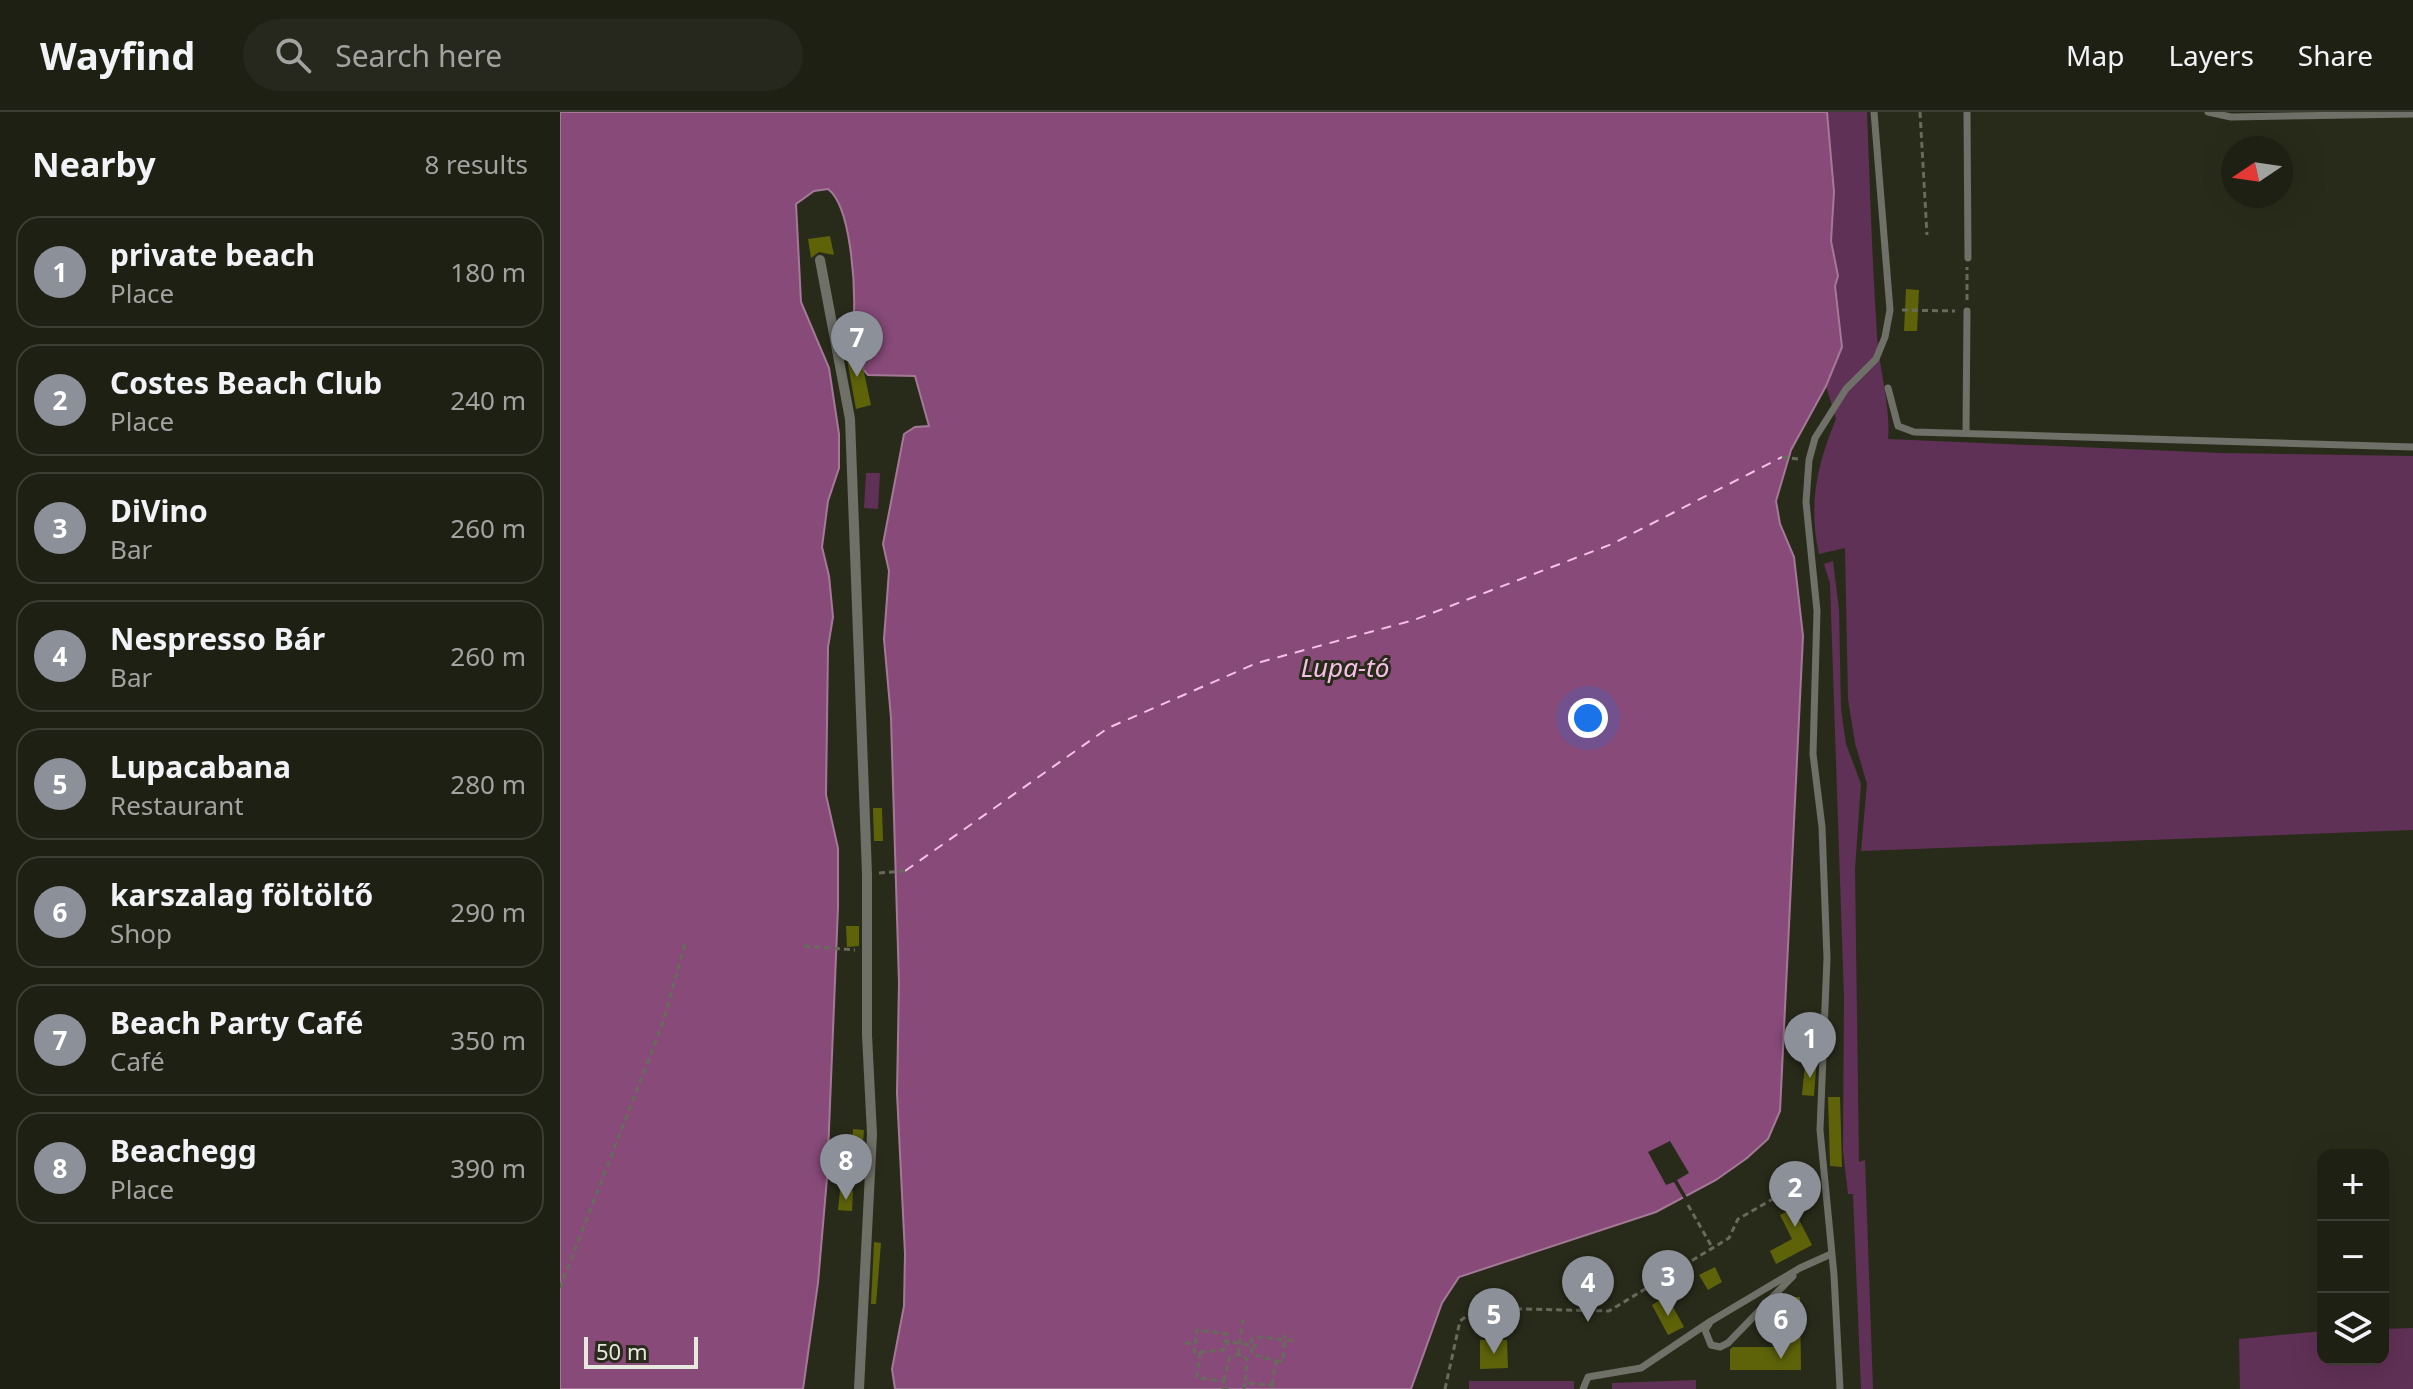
<!DOCTYPE html>
<html lang="en">
<head>
<meta charset="utf-8">
<style>
  :root { --surface:#1f2014; --page:#27281d; --text:#f1f3f6; --muted:#a1a3a0; --line:#3c3e34; --accent:#8c9099 }
  body { margin:0; font-family:"Noto Sans",sans-serif; background:var(--page); color:var(--text) }
  .controls { position:absolute; right:24px; bottom:24px; display:grid; overflow:hidden; border-radius:16px; box-shadow:0 8px 32px #0002 }
  .controls button { width:72px; height:72px; display:grid; place-items:center; padding:0; border:0; border-bottom:2px solid var(--line); background:var(--surface); color:var(--text); font:40px sans-serif }
  .compass { position:absolute; left:1661px; top:24px; width:72px; height:72px; border-radius:50%; background:var(--surface); box-shadow:0 8px 32px #0002; rotate:257deg }
  .scale { position:absolute; left:24px; bottom:20px; width:114px; box-sizing:border-box; padding-left:8px; border:4px solid #e7e8de; border-top:0; font-size:22px; line-height:28px; white-space:nowrap; color:#e7e8de; -webkit-text-stroke:6px #292b1a; paint-order:stroke }
  .you { position:absolute; left:1028px; top:606px; width:28px; height:28px; margin:-20px; border:6px solid #fff; border-radius:50%; background:#1a73e8; box-shadow:0 0 0 12px #1a73e833 }
  .badge { display:grid; place-items:center; width:52px; height:52px; border-radius:50%; background:var(--accent); color:#fff; font-size:26px; font-weight:700 }
  .pin { position:absolute; translate:-50% -66px; filter:drop-shadow(0 2px 4px #0008) }
  .pin::after { content:''; position:absolute; top:42px; width:28px; height:24px; background:inherit; clip-path:polygon(0 0,100% 0,50% 100%) }
  .list { margin:0; padding:0; list-style:none }
  h2 { display:flex; justify-content:space-between; align-items:center; height:104px; margin:0; padding:0 32px; font-size:34px }
  h2 small { font-size:26px; font-weight:400; color:var(--muted) }
  .list li { display:grid; grid-template-columns:52px 1fr auto; gap:24px; align-items:center; box-sizing:border-box; height:112px; margin:0 16px 16px; padding:0 16px; border:2px solid var(--line); border-radius:24px }
  .list b { display:block; font-size:30px; white-space:nowrap }
  .list p { margin:0; font-size:26px; white-space:nowrap; color:var(--muted) }
  .list em { font-size:26px; font-style:normal; color:var(--muted) }
  .icon { flex:none; width:44px; height:44px; fill:none; stroke:currentColor; stroke-width:2; stroke-linecap:round; stroke-linejoin:round }
  .map { position:relative; flex:none; width:1853px; height:1277px; overflow:hidden }
  header { display:flex; align-items:center; gap:48px; box-sizing:border-box; height:112px; padding:0 40px; background:var(--surface); border-bottom:2px solid var(--line) }
  header strong { font-size:38px }
  nav { display:flex; gap:44px; margin-inline-start:auto; font-size:28px }
  .search { width:560px; height:72px; background:var(--page); display:flex; align-items:center; gap:20px; box-sizing:border-box; padding:0 28px; border-radius:44px; color:var(--muted); font-size:30px }
  main { display:flex }
  aside { flex:1; background:var(--surface) }
  .map>svg:first-child { display:block }
  .green { fill:#603156 }
  .water { fill:#874a79; stroke:#a47997; stroke-width:2 }
  .pier { fill:#292b1a }
  .lines { fill:none; stroke-linecap:round; stroke-linejoin:round }
  .ferry { stroke:#f6c0e8; stroke-width:2; stroke-dasharray:10 8; stroke-linecap:butt }
  .building { fill:#5e630a }
  .path { stroke:#686a5b; stroke-width:3; stroke-dasharray:6 4; stroke-linecap:butt }
  .service { stroke:#6f7067; stroke-width:7 }
  .pedestrian { stroke:#6f7067; stroke-width:10 }
  .labels { text-anchor:middle; dominant-baseline:central; stroke-width:6; stroke-linejoin:round; paint-order:stroke }
  .water-label { font-size:26px; font-style:italic; fill:#f6c0e8; stroke:#292b1a }
</style>
</head>
<body>
<header>
<strong>Wayfind</strong>
<div class="search"><svg class="icon" aria-label="search" viewBox="0 0 24 24"><circle cx="10" cy="10" r="6"/><path d="M15 15l6 6"/></svg>Search here</div>
<nav><a>Map</a><a>Layers</a><a>Share</a></nav>
</header>
<main>
<aside>
<h2>Nearby<small>8 results</small></h2>
<ul class="list">
<li><span class="badge">1</span><div><b>private beach</b><p>Place</p></div><em>180 m</em></li>
<li><span class="badge">2</span><div><b>Costes Beach Club</b><p>Place</p></div><em>240 m</em></li>
<li><span class="badge">3</span><div><b>DiVino</b><p>Bar</p></div><em>260 m</em></li>
<li><span class="badge">4</span><div><b>Nespresso Bár</b><p>Bar</p></div><em>260 m</em></li>
<li><span class="badge">5</span><div><b>Lupacabana</b><p>Restaurant</p></div><em>280 m</em></li>
<li><span class="badge">6</span><div><b>karszalag föltöltő</b><p>Shop</p></div><em>290 m</em></li>
<li><span class="badge">7</span><div><b>Beach Party Café</b><p>Café</p></div><em>350 m</em></li>
<li><span class="badge">8</span><div><b>Beachegg</b><p>Place</p></div><em>390 m</em></li>
</ul>
</aside>
<div class="map">
<svg width="1853" height="1277" viewBox="0 0 1853 1277">
  <rect width="100%" height="100%" fill="#292b1a"/>
  <g class="green">
    <path d="M1267,0H1307C1310,74 1312,149 1317,223C1319,257 1331,295 1328,327L1661,341L1853,344V718L1301,739L1307,672L1295,631L1288,587L1285,436L1259,442C1248,392 1257,353 1276,307L1266,274L1282,235L1275,174L1278,164L1271,129L1274,80Z"/>
    <path d="M306,361H320L318,397L304,396Z"/>
    <path d="M1273,449L1279,498L1281,597L1286,632L1301,672L1295,757L1299,1050L1305,1048L1313,1277H1301L1293,1082H1288L1283,1039L1284,886L1270,471L1264,452Z"/>
    <path d="M1853,1216V1277H1680L1679,1227L1763,1219V1247H1823V1217Z"/>
    <path d="M1136,1268V1277H1052V1271Z"/>
    <rect x="909" y="1269" width="105" height="8"/>
  </g>
  <path class="water" d="M0,0H1267L1274,80L1271,129L1278,164L1275,174L1282,235L1266,274L1231,338L1216,389L1220,412L1234,445L1243,524L1220,999L1208,1027L1187,1046L1156,1068L1096,1100L899,1165L882,1191L851,1277H335L332,1257L344,1194L345,1142L337,981L339,871L331,606L324,527L329,459L323,432L344,322L355,315L369,314L355,264L308,263C301,255 294,249 291,238C287,225 293,214 294,201C295,172 291,94 268,77L254,79L236,92L241,190L269,256L279,322V356L268,389L262,435L269,464L273,505L268,535L266,683L278,736V795L267,1066L258,1171L243,1277H0Z"/>
  <path class="pier" d="M1110,1029L1129,1061L1117,1068L1128,1087L1125,1089L1114,1070L1106,1073L1088,1040Z"/>
  <g class="lines">
    <path class="ferry" d="M345,759L548,616L697,551L854,508L1052,432L1222,345"/>
  </g>
  <g class="building">
    <path d="M270,124L274,143L259,140L251,146L248,127Z"/>
    <path d="M1346,177L1359,178L1357,219H1344Z"/>
    <path d="M298,233L311,293L296,297L285,236Z"/>
    <path d="M313,696H322L323,729H314Z"/>
    <path d="M286,814H299V834L287,835Z"/>
    <path d="M1246,943L1257,944L1254,984L1242,983Z"/>
    <path d="M1268,985H1280L1282,1055L1270,1054Z"/>
    <path d="M293,1017L304,1018L301,1055H290Z"/>
    <path d="M280,1078L293,1079L292,1099L278,1098Z"/>
    <path d="M1233,1096L1252,1133L1216,1152L1210,1139L1232,1127L1220,1103Z"/>
    <path d="M314,1130L321,1131L316,1192H311Z"/>
    <path d="M1155,1155L1162,1170L1148,1178L1139,1163Z"/>
    <path d="M1107,1184L1124,1215L1108,1223L1092,1193Z"/>
    <path d="M1222,1185H1240L1241,1258H1170V1237L1173,1235H1220Z"/>
    <path d="M920,1228H947L948,1256L920,1257Z"/>
  </g>
  <g class="lines">
    <g class="path">
      <path d="M1360,0L1367,123"/>
      <path d="M1407,188V155"/>
      <path d="M1342,198L1395,199"/>
      <path d="M1222,345L1238,347"/>
      <path d="M319,761L345,759"/>
      <path d="M244,834L295,838"/>
      <path d="M1128,1093L1152,1135"/>
      <path d="M0,1176L102,913L125,832"/>
      <path d="M663,1229L697,1234"/>
      <path d="M625,1231L635,1232"/>
      <path d="M640,1240L663,1238L668,1234L667,1222L637,1218L634,1240H640L637,1266L664,1269L663,1276L670,1277"/>
      <path d="M678,1242L683,1208"/>
      <path d="M716,1249H723L725,1223"/>
      <path d="M664,1269L669,1246L682,1242L687,1248L685,1271"/>
      <path d="M712,1273L716,1249L692,1242L691,1228L697,1225L735,1229"/>
      <path d="M684,1277L685,1271L712,1273L715,1277"/>
      <path d="M885,1277L900,1209L918,1196L1049,1199L1169,1126L1178,1107L1253,1064"/>
    </g>
    <g class="service">
      <path d="M1407,0L1408,146"/>
      <path d="M1648,0L1671,5L1853,2"/>
      <path d="M1328,276L1338,314L1354,320L1853,335"/>
      <path d="M1406,321L1407,199"/>
      <path d="M1149,1212L1145,1218L1151,1233L1160,1235L1168,1231L1233,1164"/>
      <path d="M1023,1277L1028,1265L1081,1256L1151,1209L1240,1156L1271,1142"/>
      <path d="M1280,1277L1274,1163L1260,1018L1267,846L1262,715L1253,642L1257,499L1246,390L1249,348L1255,326L1286,277L1316,247L1325,225L1330,198L1314,0"/>
    </g>
    <path class="pedestrian" d="M260,148L290,307L307,762V923L312,1022L299,1277"/>
  </g>
  <g class="labels">
    <g class="water-label">
      <text x="785" y="555">Lupa-tó</text>
    </g>
  </g>
</svg>
<div class="controls">
<button>+</button>
<button>−</button>
<button><svg class="icon" aria-label="layers" viewBox="0 0 24 24"><path d="M12 4l9 5-9 5-9-5zM3 14l9 5 9-5"/></svg></button>
</div>
<svg class="compass" viewBox="-18 -18 36 36"><path d="M0-13l5 13h-10z" fill="#e53935"/><path d="M0 13l5-13h-10z" fill="#a1a3a0"/></svg>
<div class="scale">50 m</div>
<div class="you"></div>
<div class="pin badge" style="left:1250px;top:966px">1</div>
<div class="pin badge" style="left:1235px;top:1115px">2</div>
<div class="pin badge" style="left:1108px;top:1204px">3</div>
<div class="pin badge" style="left:1028px;top:1210px">4</div>
<div class="pin badge" style="left:934px;top:1242px">5</div>
<div class="pin badge" style="left:1221px;top:1247px">6</div>
<div class="pin badge" style="left:297px;top:265px">7</div>
<div class="pin badge" style="left:286px;top:1088px">8</div>
</div>
</main>
</body>
</html>
